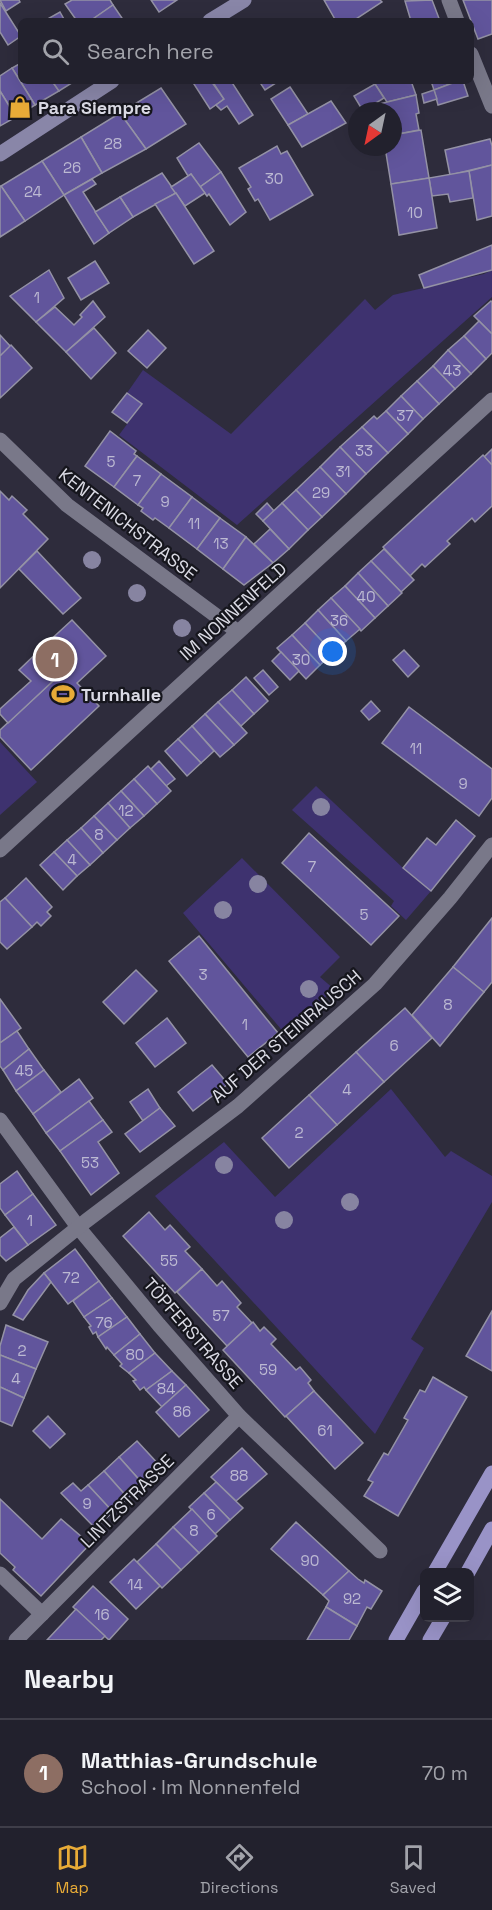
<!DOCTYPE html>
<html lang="en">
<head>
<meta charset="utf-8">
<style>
  :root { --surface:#22212d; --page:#2a2935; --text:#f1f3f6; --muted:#a2a3aa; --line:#3f3e49; --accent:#e8ab37 }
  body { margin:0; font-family:"Space Grotesk",sans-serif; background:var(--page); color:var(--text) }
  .controls { position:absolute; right:18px; bottom:18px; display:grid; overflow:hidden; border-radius:9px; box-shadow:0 6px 24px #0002 }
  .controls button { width:54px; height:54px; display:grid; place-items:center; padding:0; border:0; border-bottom:2px solid var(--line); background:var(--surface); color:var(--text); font:30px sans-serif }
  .compass { position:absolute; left:348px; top:102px; width:54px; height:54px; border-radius:50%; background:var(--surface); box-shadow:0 6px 24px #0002; rotate:213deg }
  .you { position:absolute; left:333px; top:652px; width:21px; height:21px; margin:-15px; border:4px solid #fff; border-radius:50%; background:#1a73e8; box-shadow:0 0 0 9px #1a73e833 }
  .badge { display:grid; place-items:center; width:39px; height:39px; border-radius:50%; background:var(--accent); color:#fff; font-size:20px; font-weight:700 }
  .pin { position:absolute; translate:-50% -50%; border:3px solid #fff; box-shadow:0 2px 6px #0006 }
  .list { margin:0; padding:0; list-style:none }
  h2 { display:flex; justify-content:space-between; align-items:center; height:78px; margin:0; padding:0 24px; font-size:26px }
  h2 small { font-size:20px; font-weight:400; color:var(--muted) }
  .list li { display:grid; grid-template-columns:39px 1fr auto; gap:18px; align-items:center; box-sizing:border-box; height:108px; padding:0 24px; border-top:2px solid var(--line) }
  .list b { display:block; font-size:22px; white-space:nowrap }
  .list p { margin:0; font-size:20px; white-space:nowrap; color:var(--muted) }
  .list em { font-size:20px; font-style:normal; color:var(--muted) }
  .icon { flex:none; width:33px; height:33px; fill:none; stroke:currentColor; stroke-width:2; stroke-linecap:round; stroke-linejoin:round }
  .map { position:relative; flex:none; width:492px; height:1640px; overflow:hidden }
  .search { position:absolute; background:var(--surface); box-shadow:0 6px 24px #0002; left:18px; right:18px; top:18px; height:66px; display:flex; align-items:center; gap:15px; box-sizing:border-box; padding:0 21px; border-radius:9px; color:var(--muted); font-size:22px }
  .sheet { height:186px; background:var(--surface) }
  nav { display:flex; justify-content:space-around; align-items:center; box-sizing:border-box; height:84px; border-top:2px solid var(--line); background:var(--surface); font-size:16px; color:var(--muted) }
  nav a { display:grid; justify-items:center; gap:3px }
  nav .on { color:var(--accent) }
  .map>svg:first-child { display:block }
  .green { fill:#3e326f }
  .building { fill:#61559c; stroke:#9492a5; stroke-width:1.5 }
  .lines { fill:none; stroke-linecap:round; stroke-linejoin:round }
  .minor { stroke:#797889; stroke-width:15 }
  .secondary { stroke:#8986a8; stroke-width:15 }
  .primary { stroke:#9993c7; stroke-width:15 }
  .tree { fill:#8784a1 }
  .labels { text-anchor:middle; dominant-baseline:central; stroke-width:4.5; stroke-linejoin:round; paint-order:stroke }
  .number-label { font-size:15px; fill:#bcb9d2 }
  .poi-label { font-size:18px; font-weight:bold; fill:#dadae4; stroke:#16161d; text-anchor:start }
  .street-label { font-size:18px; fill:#dadae4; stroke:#16161d }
</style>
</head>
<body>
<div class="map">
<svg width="492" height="1640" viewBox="0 0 492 1640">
  <rect width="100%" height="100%" fill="#2e2c3c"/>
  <g class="green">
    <path d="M492,270V297L237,525L119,435L142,404L127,393L143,370L231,434L365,299L375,310L393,295L484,274Z"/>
    <path d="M0,742L37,782L0,815Z"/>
    <path d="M316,786L403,868L431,891L406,920L391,906L394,901L292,810Z"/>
    <path d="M242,858L340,957L320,977L334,989L286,1035L183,913Z"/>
    <path d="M391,1089L445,1157L451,1151L492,1176V1202L411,1339L424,1348L375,1434L155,1196L224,1142L275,1197Z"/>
  </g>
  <g class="building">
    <path d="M0,0H19L20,2L6,11Z"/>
    <path d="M72,0H110L113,5L90,21H77L65,4Z"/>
    <path d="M151,0H177L159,12Z"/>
    <path d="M324,0H380L382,2L353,21H336Z"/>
    <path d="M432,0L440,21H411L405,1Z"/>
    <path d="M463,0H492V34L478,39Z"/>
    <path d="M0,3L21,36L8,45L0,32Z"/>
    <path d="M113,5L124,21H90Z"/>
    <path d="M60,12L65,21H44Z"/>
    <path d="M21,63V81H52L59,91L35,105L12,68Z"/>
    <path d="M12,68L35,105L16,117L0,91V76Z"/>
    <path d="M52,81H75L59,91Z"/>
    <path d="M192,81H211L224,99L210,109Z"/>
    <path d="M219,81H231L253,115L239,124L227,106L221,110L216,105L224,99L214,84Z"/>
    <path d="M259,81H279L265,90Z"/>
    <path d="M380,81H411L416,95L387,102L375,84Z"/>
    <path d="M431,81H458L434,90Z"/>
    <path d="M458,81H463L468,96L438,105L434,90Z"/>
    <path d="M375,84L384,98L363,111L354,96Z"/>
    <path d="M290,87L308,114L288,125L271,99Z"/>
    <path d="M161,88L186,124L146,149L120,113Z"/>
    <path d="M434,90L437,99L424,103L422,94Z"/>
    <path d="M0,91L16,117L0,126Z"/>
    <path d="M416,95L419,113L416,114L419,130L393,135V111H380L379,104Z"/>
    <path d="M331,101L346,123L302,147L288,125Z"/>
    <path d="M120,113L146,149L102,173L81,137Z"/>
    <path d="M421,130L429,178L391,184L385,147H393V135Z"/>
    <path d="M81,137L102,173L64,195L42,161Z"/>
    <path d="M490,139L492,146V165L450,175L445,150Z"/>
    <path d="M199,143L221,172L200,187L191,174L188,176L177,158Z"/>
    <path d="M277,146L281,154L287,151L313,195L270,220L258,199L255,201L248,189L251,187L239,168Z"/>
    <path d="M42,161L64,195L25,221L1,186Z"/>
    <path d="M492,165V216L477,220L469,171Z"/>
    <path d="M469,171L473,198L450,202L448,194L432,196L429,178Z"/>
    <path d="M221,172L246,212L230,225L209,194L207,196L200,187Z"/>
    <path d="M162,173L176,193L133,217L120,197Z"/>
    <path d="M191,174L205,193L185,206L171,187Z"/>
    <path d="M429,178L437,228L399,235L391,184Z"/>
    <path d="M92,179L96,184L83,192L109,233L94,244L64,195Z"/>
    <path d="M1,186L25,221L0,237V187Z"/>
    <path d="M176,193L214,251L194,264L155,204Z"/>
    <path d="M120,197L133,217L109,233L95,212Z"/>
    <path d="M492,245V270L424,288L419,275Z"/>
    <path d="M95,261L109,283L81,300L68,278Z"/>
    <path d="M49,270L64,298L36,322L10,296Z"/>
    <path d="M93,301L105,317L66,352L36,322L55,307L74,325L82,317L80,315Z"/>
    <path d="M491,301L492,302V334L474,316Z"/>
    <path d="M479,321L492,334V353L486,359L464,336Z"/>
    <path d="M94,328L116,353L91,379L66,352Z"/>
    <path d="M148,330L166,348L147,368L128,351Z"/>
    <path d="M0,335L11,347L0,356Z"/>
    <path d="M464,336L486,359L471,374L448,350Z"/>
    <path d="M11,345L32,368L0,398V356Z"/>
    <path d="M448,350L471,374L455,389L433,366Z"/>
    <path d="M433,366L455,389L439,404L417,381Z"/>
    <path d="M417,381L439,404L423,419L401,396Z"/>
    <path d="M127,393L142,404L127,423L112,412Z"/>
    <path d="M401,396L423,419L408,434L386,411Z"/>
    <path d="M386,411L408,434L388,453L362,427L374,416L377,419Z"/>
    <path d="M362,427L388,453L366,474L340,447Z"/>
    <path d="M110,431L136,451L134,454L137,456L114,487L85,466Z"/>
    <path d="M340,447L366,474L346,494L320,467Z"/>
    <path d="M492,449V465L484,457Z"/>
    <path d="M483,455L492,465V506L475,522L472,518L447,541L450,544L425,567L422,564L410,576L383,547Z"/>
    <path d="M137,456L161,474L138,505L114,487Z"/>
    <path d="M320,467L346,494L322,517L296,490Z"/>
    <path d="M161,474L192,497L169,528L155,518L153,520L141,511L143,508L138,505Z"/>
    <path d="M296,490L322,517L308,530L282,503Z"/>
    <path d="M0,491L9,500L12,496L27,510L23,514L48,539L0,588Z"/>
    <path d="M192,497L220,518L197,549L169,528Z"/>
    <path d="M267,503L274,511L263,521L256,514Z"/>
    <path d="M282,503L308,530L289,549L263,521Z"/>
    <path d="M220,518L246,537L223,569L197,549Z"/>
    <path d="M270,529L289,549L273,563L254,544Z"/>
    <path d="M246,537L273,563L244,585L223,569Z"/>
    <path d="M384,549L414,580L401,592L371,561Z"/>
    <path d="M37,551L81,598L63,614L19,569Z"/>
    <path d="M371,561L402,593L388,606L358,573Z"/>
    <path d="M358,573L388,606L375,618L345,586Z"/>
    <path d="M345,586L375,618L361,631L331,598Z"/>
    <path d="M331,598L360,629L346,641L318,610Z"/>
    <path d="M318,610L346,641L333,653L305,623Z"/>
    <path d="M72,620L106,656L77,683L99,706L31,770L0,737V730L68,667L46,644Z"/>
    <path d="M305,623L333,653L320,665L292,635Z"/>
    <path d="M292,635L320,665L306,679L277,648Z"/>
    <path d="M46,644L68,667L8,723L0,714V709L31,681L19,670Z"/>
    <path d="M404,650L419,666L408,677L393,660Z"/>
    <path d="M281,652L299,671L290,680L272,661Z"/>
    <path d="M263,670L278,687L269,695L254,678Z"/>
    <path d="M246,677L268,701L254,714L232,690Z"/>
    <path d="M232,690L254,714L241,726L218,702Z"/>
    <path d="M371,701L380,711L369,720L361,711Z"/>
    <path d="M218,702L247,733L234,745L205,714Z"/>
    <path d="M409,707L492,769V798L479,816L382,743Z"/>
    <path d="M205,714L234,745L220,757L192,726Z"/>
    <path d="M192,726L214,751L201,763L178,739Z"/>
    <path d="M178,739L201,763L187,776L165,751Z"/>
    <path d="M159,761L175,779L166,786L151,769Z"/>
    <path d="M148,766L171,791L157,804L134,779Z"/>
    <path d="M134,779L157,804L144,816L121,791Z"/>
    <path d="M121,791L144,816L130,828L108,803Z"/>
    <path d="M108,803L130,828L117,840L94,816Z"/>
    <path d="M94,816L117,840L103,853L81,828Z"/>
    <path d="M456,820L475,836L431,891L403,868L427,838L436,845Z"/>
    <path d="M81,828L103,853L90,865L67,840Z"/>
    <path d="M309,833L399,916L371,945L282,863Z"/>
    <path d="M67,840L90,865L77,876L54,852Z"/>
    <path d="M54,852L77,876L63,890L40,865Z"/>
    <path d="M26,878L52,907L47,912L51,916L41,926L37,922L32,927L5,898Z"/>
    <path d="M5,898L32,927L7,949L0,942V902Z"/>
    <path d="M492,918V982L484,992L453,967Z"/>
    <path d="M199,936L278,1033L248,1057L169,961Z"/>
    <path d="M453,967L484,992L440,1046L412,1015Z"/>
    <path d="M136,970L157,991L124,1024L103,1002Z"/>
    <path d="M0,999L21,1028L0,1043Z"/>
    <path d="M405,1008L432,1038L384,1082L356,1052Z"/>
    <path d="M167,1018L186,1043L155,1067L136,1043Z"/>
    <path d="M17,1031L29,1049L3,1070L0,1066V1043Z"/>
    <path d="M29,1049L44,1070L16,1091L3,1070Z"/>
    <path d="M356,1052L384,1082L337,1125L309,1095Z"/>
    <path d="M212,1065L228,1084L193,1111L178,1092Z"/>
    <path d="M44,1070L61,1092L33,1114L16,1091Z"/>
    <path d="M79,1079L93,1098L46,1133L33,1114Z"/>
    <path d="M148,1089L160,1108L143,1121L130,1102Z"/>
    <path d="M309,1095L337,1125L289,1168L262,1138Z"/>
    <path d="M89,1101L103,1120L60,1151L46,1133Z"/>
    <path d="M160,1108L175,1126L140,1152L125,1134Z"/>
    <path d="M103,1120L112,1132L98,1142L119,1173L91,1195L60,1151Z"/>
    <path d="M17,1171L33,1194L5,1215L0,1208V1184Z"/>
    <path d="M33,1194L56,1225L28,1245L5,1215Z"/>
    <path d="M149,1212L165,1230L170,1225L190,1247L185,1251L202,1269L175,1293L123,1236Z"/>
    <path d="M14,1227L28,1245L6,1261L0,1255V1238Z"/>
    <path d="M75,1249L99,1281L68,1304L44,1273Z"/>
    <path d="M202,1269L217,1286L222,1281L241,1303L237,1307L252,1323L227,1346L177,1292Z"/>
    <path d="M44,1273L51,1282L23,1320L13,1315L28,1290Z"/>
    <path d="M99,1281L112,1298L84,1317L73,1301Z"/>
    <path d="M112,1298L127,1317L98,1337L96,1332L93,1334L89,1327L91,1326L84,1317Z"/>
    <path d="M492,1311V1371L466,1356Z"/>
    <path d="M127,1317L140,1334L114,1355L107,1347L106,1349L98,1337Z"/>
    <path d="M253,1322L260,1331L264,1327L276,1339L271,1344L296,1370L300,1367L311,1380L308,1383L314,1391L285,1417L223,1350Z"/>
    <path d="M6,1325L48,1342L36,1369L0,1355V1346Z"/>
    <path d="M140,1334L155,1353L129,1373L120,1366L122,1364L114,1355Z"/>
    <path d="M155,1353L172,1371L146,1390L144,1387L140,1390L133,1381L136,1380L129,1373Z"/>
    <path d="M0,1355L36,1369L24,1398L0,1387Z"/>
    <path d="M172,1371L186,1385L162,1407L146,1390Z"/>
    <path d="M433,1377L467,1397L398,1516L364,1496L373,1482L368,1480L384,1453L388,1455L408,1420L404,1418L420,1390L425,1392Z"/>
    <path d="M186,1385L209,1410L179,1437L156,1412Z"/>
    <path d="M0,1387L24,1398L12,1426L0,1421Z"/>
    <path d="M314,1391L363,1443L335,1469L286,1416Z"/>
    <path d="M48,1416L65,1434L50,1448L33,1431Z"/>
    <path d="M137,1441L161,1467L143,1484L119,1457Z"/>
    <path d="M242,1448L267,1474L236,1501L211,1477Z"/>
    <path d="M119,1457L143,1484L128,1498L104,1471Z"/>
    <path d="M104,1471L128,1498L113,1512L88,1485Z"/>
    <path d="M216,1482L243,1508L230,1520L204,1493Z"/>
    <path d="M73,1483L81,1491L88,1485L113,1512L95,1528L61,1493Z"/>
    <path d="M204,1493L230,1520L215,1534L189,1507Z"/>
    <path d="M0,1499L42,1539L61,1519L90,1544L41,1596L13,1570L15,1567L0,1553Z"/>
    <path d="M192,1509L217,1536L199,1553L173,1527Z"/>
    <path d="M296,1522L349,1571L323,1595L271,1549Z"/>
    <path d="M173,1527L199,1553L181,1570L156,1544Z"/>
    <path d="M156,1544L181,1570L162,1588L137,1562Z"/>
    <path d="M134,1559L160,1586L136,1609L110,1582Z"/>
    <path d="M349,1571L358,1579L364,1583L365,1580L382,1591L371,1609L367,1607L357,1626L326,1607L329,1601L323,1595Z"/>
    <path d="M93,1586L128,1619L109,1640L73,1607Z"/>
    <path d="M326,1607L357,1626L349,1640H307Z"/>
    <path d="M76,1609L105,1636L101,1640H47Z"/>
  </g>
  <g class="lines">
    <g class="minor">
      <path d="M449,0L457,21"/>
      <path d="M471,54L492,106"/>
      <path d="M0,440L67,505L238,632"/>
      <path d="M0,850L492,400"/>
      <path d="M0,1120L78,1227L159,1325L239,1416L380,1551"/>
      <path d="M0,1303L14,1279L86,1221L238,1106L375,984L450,898L492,845"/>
      <path d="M0,1574L42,1614L16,1640"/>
      <path d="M42,1614L239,1416"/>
    </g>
    <g class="secondary">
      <path d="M210,21L244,0"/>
      <path d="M0,154L112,81"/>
    </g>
    <g class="primary">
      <path d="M435,1572L492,1473"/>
      <path d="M468,1572L492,1529"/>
      <path d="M396,1640L424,1591"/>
      <path d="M430,1640L443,1618"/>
    </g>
  </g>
  <g class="tree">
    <circle cx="92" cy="560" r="9"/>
    <circle cx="137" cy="593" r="9"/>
    <circle cx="182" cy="628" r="9"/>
    <circle cx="321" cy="807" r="9"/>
    <circle cx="258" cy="884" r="9"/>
    <circle cx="223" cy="910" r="9"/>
    <circle cx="309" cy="989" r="9"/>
    <circle cx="224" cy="1165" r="9"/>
    <circle cx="350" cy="1202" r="9"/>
    <circle cx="284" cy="1220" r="9"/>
  </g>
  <defs>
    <g id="shop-bare" transform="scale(1.8)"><path d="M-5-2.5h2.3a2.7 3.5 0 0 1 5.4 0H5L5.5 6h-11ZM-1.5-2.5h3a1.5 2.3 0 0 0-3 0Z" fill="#e8ab37" stroke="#16161d" stroke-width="2.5" paint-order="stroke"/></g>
    <g id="stadium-bare" transform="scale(1.8)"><path d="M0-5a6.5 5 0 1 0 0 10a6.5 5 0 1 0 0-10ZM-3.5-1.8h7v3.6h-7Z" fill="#e8ab37" stroke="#16161d" stroke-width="2.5" paint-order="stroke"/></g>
  </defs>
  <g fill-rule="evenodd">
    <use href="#shop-bare" x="20" y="107"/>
    <use href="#stadium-bare" x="63" y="694"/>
  </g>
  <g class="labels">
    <g class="number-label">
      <text x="113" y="143">28</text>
      <text x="72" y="167">26</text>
      <text x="274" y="178">30</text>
      <text x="33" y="191">24</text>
      <text x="415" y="212">10</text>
      <text x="37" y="297">1</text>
      <text x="452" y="370">43</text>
      <text x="405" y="415">37</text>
      <text x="364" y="450">33</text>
      <text x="111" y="461">5</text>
      <text x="343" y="471">31</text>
      <text x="137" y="480">7</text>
      <text x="321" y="492">29</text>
      <text x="165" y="501">9</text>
      <text x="194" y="523">11</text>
      <text x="221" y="543">13</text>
      <text x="366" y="596">40</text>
      <text x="339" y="620">36</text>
      <text x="301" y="659">30</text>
      <text x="416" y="748">11</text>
      <text x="463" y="783">9</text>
      <text x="126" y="810">12</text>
      <text x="99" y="834">8</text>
      <text x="72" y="859">4</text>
      <text x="312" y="866">7</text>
      <text x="364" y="914">5</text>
      <text x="203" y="974">3</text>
      <text x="448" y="1004">8</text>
      <text x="245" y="1024">1</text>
      <text x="394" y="1045">6</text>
      <text x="24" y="1070">45</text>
      <text x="347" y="1089">4</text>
      <text x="299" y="1132">2</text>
      <text x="90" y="1162">53</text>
      <text x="30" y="1220">1</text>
      <text x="169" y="1260">55</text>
      <text x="71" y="1277">72</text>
      <text x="221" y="1315">57</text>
      <text x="104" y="1322">76</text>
      <text x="22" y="1350">2</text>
      <text x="135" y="1354">80</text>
      <text x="268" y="1369">59</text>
      <text x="16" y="1378">4</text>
      <text x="166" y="1388">84</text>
      <text x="182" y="1411">86</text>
      <text x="325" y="1430">61</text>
      <text x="239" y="1475">88</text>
      <text x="87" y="1503">9</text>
      <text x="211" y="1514">6</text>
      <text x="194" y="1530">8</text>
      <text x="310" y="1560">90</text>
      <text x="135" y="1584">14</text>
      <text x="352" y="1598">92</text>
      <text x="102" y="1614">16</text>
    </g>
    <g class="poi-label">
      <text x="38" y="107">Para Siempre</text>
      <text x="81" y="694">Turnhalle</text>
    </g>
    <g class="street-label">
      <text transform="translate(128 524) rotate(38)">KENTENICHSTRASSE</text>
      <text transform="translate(233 611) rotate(-42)">IM NONNENFELD</text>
      <text transform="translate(286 1036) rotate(-41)">AUF DER STEINRAUSCH</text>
      <text transform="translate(193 1333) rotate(49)">TÖPFERSTRASSE</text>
      <text transform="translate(127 1501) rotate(-45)">LINTZSTRASSE</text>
    </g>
  </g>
</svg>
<div class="controls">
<button><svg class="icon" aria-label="layers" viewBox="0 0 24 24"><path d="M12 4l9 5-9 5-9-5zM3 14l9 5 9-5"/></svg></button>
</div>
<svg class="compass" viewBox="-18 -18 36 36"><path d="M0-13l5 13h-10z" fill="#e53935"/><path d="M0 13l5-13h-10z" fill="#a2a3aa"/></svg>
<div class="you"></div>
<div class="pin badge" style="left:55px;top:659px;background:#8d6e63">1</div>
<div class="search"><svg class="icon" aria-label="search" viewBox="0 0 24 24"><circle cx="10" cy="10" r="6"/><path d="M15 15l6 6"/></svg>Search here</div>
</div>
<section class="sheet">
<h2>Nearby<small></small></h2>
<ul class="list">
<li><span class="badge" style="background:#8d6e63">1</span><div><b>Matthias-Grundschule</b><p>School · Im Nonnenfeld</p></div><em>70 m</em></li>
</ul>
</section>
<nav>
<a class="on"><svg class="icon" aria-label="map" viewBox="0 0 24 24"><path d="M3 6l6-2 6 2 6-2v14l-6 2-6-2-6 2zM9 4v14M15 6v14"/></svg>Map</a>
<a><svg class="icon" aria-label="directions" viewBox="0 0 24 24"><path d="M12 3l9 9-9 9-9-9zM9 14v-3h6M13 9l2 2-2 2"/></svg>Directions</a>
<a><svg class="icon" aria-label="saved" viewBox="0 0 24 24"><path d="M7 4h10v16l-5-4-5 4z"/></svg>Saved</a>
</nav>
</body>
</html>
